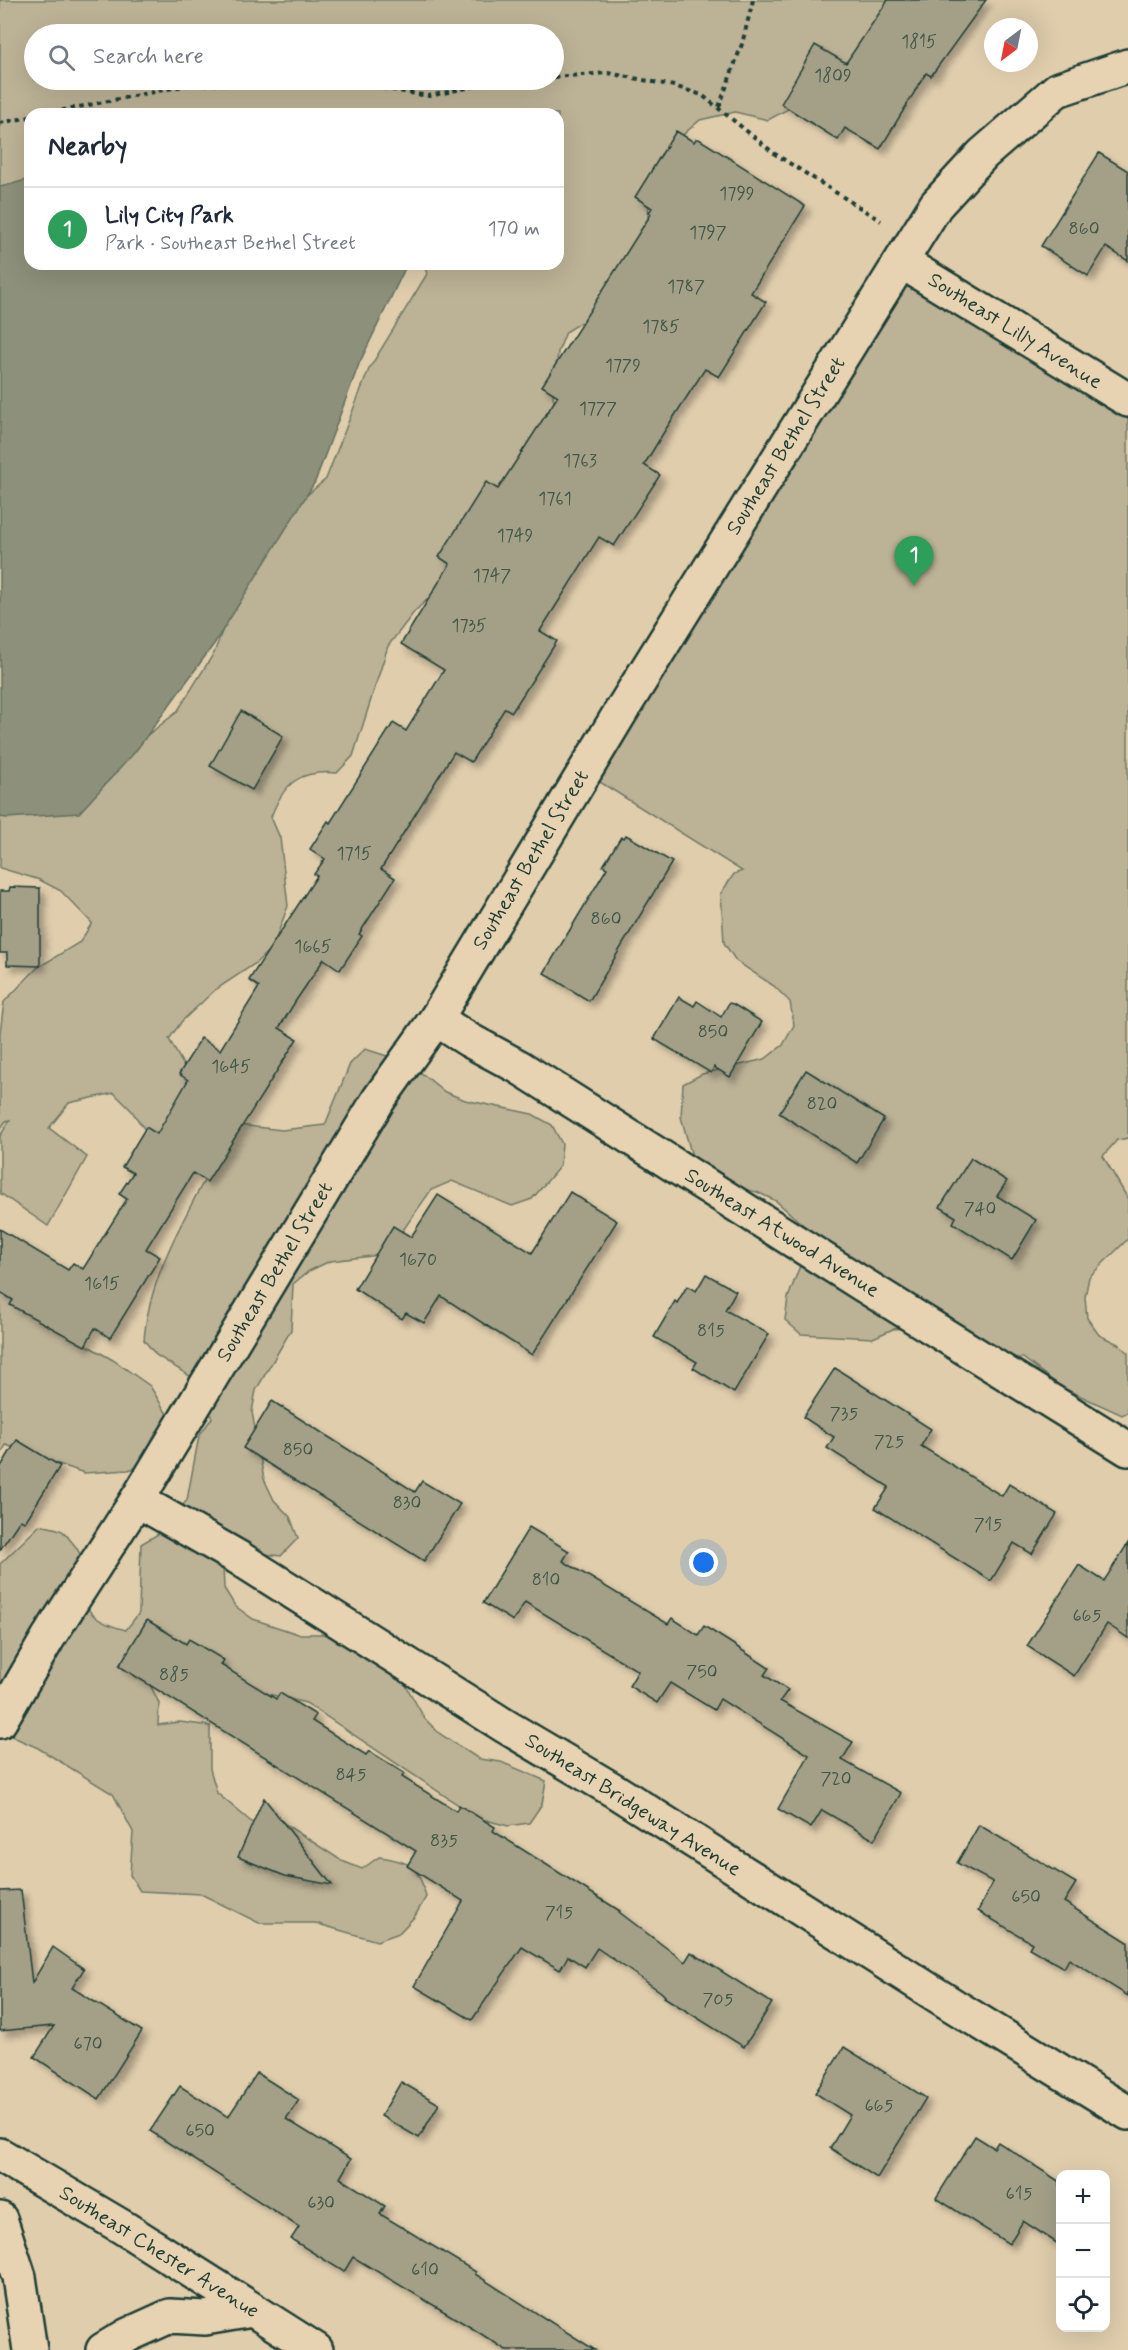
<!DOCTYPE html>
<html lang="en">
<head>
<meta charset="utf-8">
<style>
  :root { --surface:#fff; --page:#f2f2f3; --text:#1f2937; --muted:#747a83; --line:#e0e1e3; --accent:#ea580c }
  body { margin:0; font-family:Mynerve,sans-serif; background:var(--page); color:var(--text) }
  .controls { position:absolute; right:18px; bottom:18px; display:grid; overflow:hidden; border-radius:12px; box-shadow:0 6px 24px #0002 }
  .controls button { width:54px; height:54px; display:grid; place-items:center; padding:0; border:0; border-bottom:2px solid var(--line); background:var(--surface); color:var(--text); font:30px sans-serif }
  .compass { position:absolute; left:984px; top:18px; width:54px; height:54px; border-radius:50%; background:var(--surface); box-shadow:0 6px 24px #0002; rotate:212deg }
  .you { position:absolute; left:704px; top:1563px; width:21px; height:21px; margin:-15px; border:4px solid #fff; border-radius:50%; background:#1a73e8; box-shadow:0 0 0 9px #1a73e833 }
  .badge { display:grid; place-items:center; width:39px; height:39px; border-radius:50%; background:var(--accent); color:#fff; font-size:20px; font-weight:700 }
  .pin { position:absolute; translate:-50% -50px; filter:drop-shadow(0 2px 3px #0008) }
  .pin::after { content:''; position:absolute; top:32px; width:21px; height:18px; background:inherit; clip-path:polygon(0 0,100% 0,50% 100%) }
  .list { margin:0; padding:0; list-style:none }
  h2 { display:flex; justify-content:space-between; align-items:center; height:78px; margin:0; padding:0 24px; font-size:26px }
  h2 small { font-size:20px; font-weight:400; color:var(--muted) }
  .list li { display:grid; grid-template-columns:39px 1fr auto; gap:18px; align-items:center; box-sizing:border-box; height:84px; padding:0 24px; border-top:2px solid var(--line) }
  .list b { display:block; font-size:22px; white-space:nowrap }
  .list p { margin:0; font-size:20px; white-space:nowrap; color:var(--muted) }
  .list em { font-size:20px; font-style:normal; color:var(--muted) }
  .icon { flex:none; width:33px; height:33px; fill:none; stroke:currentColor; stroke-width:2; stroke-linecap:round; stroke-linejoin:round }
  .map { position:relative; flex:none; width:1128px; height:2350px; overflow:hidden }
  .search { position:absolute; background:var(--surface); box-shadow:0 6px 24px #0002; left:24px; top:24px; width:540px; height:66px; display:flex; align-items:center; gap:15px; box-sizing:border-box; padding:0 21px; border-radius:33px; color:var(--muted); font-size:22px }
  .panel { position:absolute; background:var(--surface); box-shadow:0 6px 24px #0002; left:24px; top:108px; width:540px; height:162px; border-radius:18px }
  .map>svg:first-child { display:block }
  .green { fill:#bcb296; stroke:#6e7865; stroke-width:1.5; fill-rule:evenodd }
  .water { fill:#8d907a; stroke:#616f5e; stroke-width:1.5 }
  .building { fill:#a3a087; stroke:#1f3d34; stroke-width:1.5; filter:url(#shadow) }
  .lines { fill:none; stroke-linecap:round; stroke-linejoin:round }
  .minor-casing { stroke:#1f3d34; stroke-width:38 }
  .path { stroke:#1f3d34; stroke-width:4; stroke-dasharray:4.5 4.5; stroke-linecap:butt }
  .minor { stroke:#e7d3b1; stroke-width:33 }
  .labels { text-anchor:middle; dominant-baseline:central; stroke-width:4.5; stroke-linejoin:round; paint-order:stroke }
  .number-label { font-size:18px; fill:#405649 }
  .street-label { font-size:21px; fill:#1f3d34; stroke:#e7d3b1 }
</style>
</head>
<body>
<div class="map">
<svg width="1128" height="2350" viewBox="0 0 1128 2350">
  <defs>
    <filter id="shadow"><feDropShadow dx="5.5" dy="5.5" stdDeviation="3" flood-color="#0004"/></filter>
  </defs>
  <rect width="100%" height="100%" fill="#dfcdac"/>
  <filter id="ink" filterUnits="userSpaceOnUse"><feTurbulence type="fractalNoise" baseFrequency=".0167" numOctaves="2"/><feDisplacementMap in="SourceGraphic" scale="12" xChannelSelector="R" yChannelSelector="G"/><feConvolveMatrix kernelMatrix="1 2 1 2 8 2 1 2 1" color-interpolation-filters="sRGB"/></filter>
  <g filter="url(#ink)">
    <g class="green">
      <path d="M0,0H907L810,112L788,109L768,120L735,112L700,120L661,154L651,175L647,229L601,310L566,332L558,352L553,397L561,436L446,582L415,611L388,646L353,756L337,773C300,770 284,782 271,817L280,838L288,906L273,946L256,963L215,990L182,1021L169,1039L191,1079L172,1138L150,1137L131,1110L114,1093L69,1103L49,1128L87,1157L48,1226L0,1193V1136L10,1120L6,1121L0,1129V1033L4,1002L37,968L80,942L92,923L61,891L40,880L0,868V775L123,754L177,712L214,653L247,564L281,517L326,479L369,369L427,274L424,264H558V114H30V190L0,202ZM34,34H554V80H34Z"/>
      <path d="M902,262L1128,400V1138L1117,1140L1103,1156L1128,1199V1239L1089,1277L1085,1297L1087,1318L1099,1335L1118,1344L1128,1353V1412L1122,1415L1061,1387L1023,1358L976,1357L916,1327L893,1329L873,1338L801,1334L785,1320L788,1298L812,1233L776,1201L757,1192L713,1183L695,1167L681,1117L683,1084L702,1074L765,1059L783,1045L794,1025L790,1002L774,986L736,961L724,943L721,893L734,874L742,871L584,772Z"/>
      <path d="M365,1049L409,1063L445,1092L465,1100L532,1114L552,1125L562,1144L560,1166L532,1199L512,1206L452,1181L431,1190L392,1246L372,1256L330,1261L309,1271L293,1284L291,1330L256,1390L252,1412L264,1479L274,1500L290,1517L298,1538L281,1556L239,1551L223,1566L224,1588L235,1606L253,1619L298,1634H322L344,1640L402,1679L425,1719L440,1734L479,1759L501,1762L546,1781L542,1804L529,1823L508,1826L478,1818L306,1703L264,1693L179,1643L137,1634L136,1656L159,1703L158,1725L180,1722L210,1726V1769L217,1793L255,1825L279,1820L342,1861L362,1869L379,1857C410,1861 419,1866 426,1897L415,1916L399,1933L377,1941L315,1923H259L201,1894L140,1891L130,1875L133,1832L113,1794L38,1748L0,1731V1564L40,1525C46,1527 56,1527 62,1531C66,1533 69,1539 72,1542C104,1578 55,1613 126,1630L139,1613L141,1544L160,1533L187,1500L199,1436L212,1418L196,1380L156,1355L144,1340C149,1271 194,1201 226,1140L239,1125L282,1130L325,1125L350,1064Z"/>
      <path d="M0,1288L49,1324L113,1360L150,1386L176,1429L149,1464L128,1470L84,1473L6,1445L0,1456Z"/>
    </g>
    <path class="water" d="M30,179V264H407L359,364L315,482L214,644L135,752L79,813L7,818L0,817V187Z"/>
    <g class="building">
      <path d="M888,0H986L931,76L926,73L880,149L845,128L838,140L781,104L815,45L846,63Z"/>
      <path d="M676,131L694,142L696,139H699L805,206L751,293L766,302L719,377L705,369L664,432L644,465L660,475L614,546L599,537L540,631L557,641L512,712L505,708L471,762L454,752L381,869L395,878L359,934L362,936L340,970L324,959L295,1002L279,1028L297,1039L207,1182L193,1173L146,1249L160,1257L110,1338L95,1328L85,1346L10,1305L13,1300L0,1292V1229L68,1270L73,1263L83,1269L127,1199L119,1194L133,1173L122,1167L146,1127L157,1134L188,1080L179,1074L201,1038L220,1050L259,987L249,980L317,876L314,874L325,859L310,849L328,821L330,823L393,723L406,731L444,670L401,644L450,564L439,557L486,482L498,489L558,396L542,386L651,214L649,212L652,208L635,197Z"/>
      <path d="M1099,153L1128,171V261L1106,247L1088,276L1041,246Z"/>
      <path d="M241,711L283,736L252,790L210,766Z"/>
      <path d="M626,835L672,862L589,1001L544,973L607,868L603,866L621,837L624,838Z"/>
      <path d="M10,887L40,888V966L7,965V953H0V891H9Z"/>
      <path d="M679,997L694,1006L697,1001L721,1017L729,1003L733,1004L762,1022L730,1077L714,1067L711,1073L654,1039Z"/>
      <path d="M806,1070L884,1119L857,1163L779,1113Z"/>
      <path d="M971,1158L1007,1181L997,1196L1036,1220L1012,1260L953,1223L956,1217L940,1207Z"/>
      <path d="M570,1192L617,1221L532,1355L441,1296L424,1323L406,1313L402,1319L355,1289L393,1226L411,1237L438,1195L532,1253Z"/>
      <path d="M706,1274L736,1291L725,1310L769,1334L734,1393L693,1368L697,1362L654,1337L675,1301L677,1303L687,1286L696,1291Z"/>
      <path d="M835,1368L931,1429L921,1446L1002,1496L1009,1484L1057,1514L1032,1554L1014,1543L991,1581L875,1508L889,1487L827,1448L834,1437L803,1417Z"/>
      <path d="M272,1401L415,1492L422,1481L460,1504L424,1561L243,1448Z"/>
      <path d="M17,1440L60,1466L25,1522L20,1520L0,1550V1468Z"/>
      <path d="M529,1527L569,1551L563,1561L668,1624L672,1618L698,1635L704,1626L731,1643L769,1668L764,1675L788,1690L780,1701L853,1742L842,1760L901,1793L874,1840L822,1810L811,1828L778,1809L809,1755L720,1699L714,1710L670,1683L657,1703L629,1686L638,1671L525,1602L513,1621L483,1603Z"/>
      <path d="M1128,1543V1638L1107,1624L1074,1676L1027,1646L1079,1565L1104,1581Z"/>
      <path d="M147,1620L186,1644L189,1639L224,1660L221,1665L276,1699L280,1693L316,1715L312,1721L366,1755L369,1751L404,1773L402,1777L456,1811L459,1805L495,1827L493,1831L620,1911L619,1912L685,1962L691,1952L772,2003L744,2047L664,1997L665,1996L661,1992L597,1948L585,1967L568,1956L560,1970L522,1947L472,2020L414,1986L463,1901L407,1866L416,1851L119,1666Z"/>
      <path d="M264,1798L332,1885L285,1876L238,1857Z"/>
      <path d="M979,1825L1076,1883L1064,1902L1128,1942V1996L1069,1959L1064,1968L1029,1948L1032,1943L978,1911L993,1882L957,1863Z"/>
      <path d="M21,1890L32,1983L53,1947L84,1969L72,1988L142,2031L99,2099L34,2057L54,2026L0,2031V1891Z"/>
      <path d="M844,2047L926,2098L877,2178L830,2148L850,2115L815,2093Z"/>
      <path d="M257,2073L299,2100L286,2119L351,2159L340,2178L385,2206L380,2214L476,2272L475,2274L595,2350H506L475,2330L353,2257L344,2272L291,2239L299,2227L150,2131L180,2086L228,2117Z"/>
      <path d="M401,2082L439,2104L419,2138L381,2116Z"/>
      <path d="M975,2136L994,2148L998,2142L1060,2182V2245L1023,2221L1009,2244L936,2198Z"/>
    </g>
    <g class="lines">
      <g class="minor-casing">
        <g id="minor">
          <path d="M902,262L1128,400"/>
          <path d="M436,1019L469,1040L519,1067L862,1284L1128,1449"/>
          <path d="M137,1500L239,1558L505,1726L615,1791L954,2006L1128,2113"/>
          <path d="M0,1721L48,1638L137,1500L379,1099L436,1019L620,713L936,205L983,154L1057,90L1128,66"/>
          <path d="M0,2155L124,2228L316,2350"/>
          <path d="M0,2219L19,2277L30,2350"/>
          <path d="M103,2350L128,2335L170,2316L205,2318L252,2310"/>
        </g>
      </g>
      <g class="path">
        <path d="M554,77L608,73L674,86L702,95L775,154L881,221"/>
        <path d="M719,107L742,44L753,0"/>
        <path d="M44,114L188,85L346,82L429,96L504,80"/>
        <path d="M0,123L30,117"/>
      </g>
      <use href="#minor" class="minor"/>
    </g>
  </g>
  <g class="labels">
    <g class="number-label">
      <text x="919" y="42">1815</text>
      <text x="833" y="76">1809</text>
      <text x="737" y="194">1799</text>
      <text x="1084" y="229">860</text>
      <text x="708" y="233">1797</text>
      <text x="686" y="287">1787</text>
      <text x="661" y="327">1785</text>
      <text x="623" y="366">1779</text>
      <text x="598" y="409">1777</text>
      <text x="580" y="461">1763</text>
      <text x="555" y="499">1761</text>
      <text x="515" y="536">1749</text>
      <text x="492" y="576">1747</text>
      <text x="469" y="626">1735</text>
      <text x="354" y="854">1715</text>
      <text x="606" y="919">860</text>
      <text x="313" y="947">1665</text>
      <text x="713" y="1032">850</text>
      <text x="231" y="1067">1645</text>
      <text x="822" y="1104">820</text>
      <text x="980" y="1209">740</text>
      <text x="418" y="1260">1670</text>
      <text x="102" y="1284">1615</text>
      <text x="711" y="1331">815</text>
      <text x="844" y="1414">735</text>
      <text x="889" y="1442">725</text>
      <text x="298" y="1450">850</text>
      <text x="407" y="1503">830</text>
      <text x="988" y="1525">715</text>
      <text x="546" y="1580">810</text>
      <text x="1087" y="1616">665</text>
      <text x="702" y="1672">750</text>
      <text x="174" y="1675">885</text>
      <text x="351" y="1775">845</text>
      <text x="836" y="1779">720</text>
      <text x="444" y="1841">835</text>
      <text x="1026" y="1897">650</text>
      <text x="559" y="1913">715</text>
      <text x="718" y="2000">705</text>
      <text x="88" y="2044">670</text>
      <text x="879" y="2106">665</text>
      <text x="200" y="2131">650</text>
      <text x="1019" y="2194">615</text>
      <text x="321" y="2203">630</text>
      <text x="425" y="2270">610</text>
    </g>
    <g class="street-label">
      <text transform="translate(1015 331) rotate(32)">Southeast Lilly Avenue</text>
      <text transform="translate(786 446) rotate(-58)">Southeast Bethel Street</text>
      <text transform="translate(531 860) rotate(-59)">Southeast Bethel Street</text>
      <text transform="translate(782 1233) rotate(32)">Southeast Atwood Avenue</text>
      <text transform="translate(275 1272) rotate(-59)">Southeast Bethel Street</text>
      <text transform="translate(633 1805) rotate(32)">Southeast Bridgeway Avenue</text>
      <text transform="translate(159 2252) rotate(32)">Southeast Chester Avenue</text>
    </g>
  </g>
</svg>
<div class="controls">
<button>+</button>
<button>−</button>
<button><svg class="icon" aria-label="locate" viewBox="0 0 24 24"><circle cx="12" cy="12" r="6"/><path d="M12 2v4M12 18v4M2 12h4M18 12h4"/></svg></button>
</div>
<svg class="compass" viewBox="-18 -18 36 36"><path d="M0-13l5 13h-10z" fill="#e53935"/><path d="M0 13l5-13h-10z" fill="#747a83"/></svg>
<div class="you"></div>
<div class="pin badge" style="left:914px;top:586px;background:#2e9e5b">1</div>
<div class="search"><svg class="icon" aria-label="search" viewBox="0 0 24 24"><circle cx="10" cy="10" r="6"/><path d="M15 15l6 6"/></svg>Search here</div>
<section class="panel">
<h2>Nearby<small></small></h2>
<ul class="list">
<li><span class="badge" style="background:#2e9e5b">1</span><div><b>Lily City Park</b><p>Park · Southeast Bethel Street</p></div><em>170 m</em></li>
</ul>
</section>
</div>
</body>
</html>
